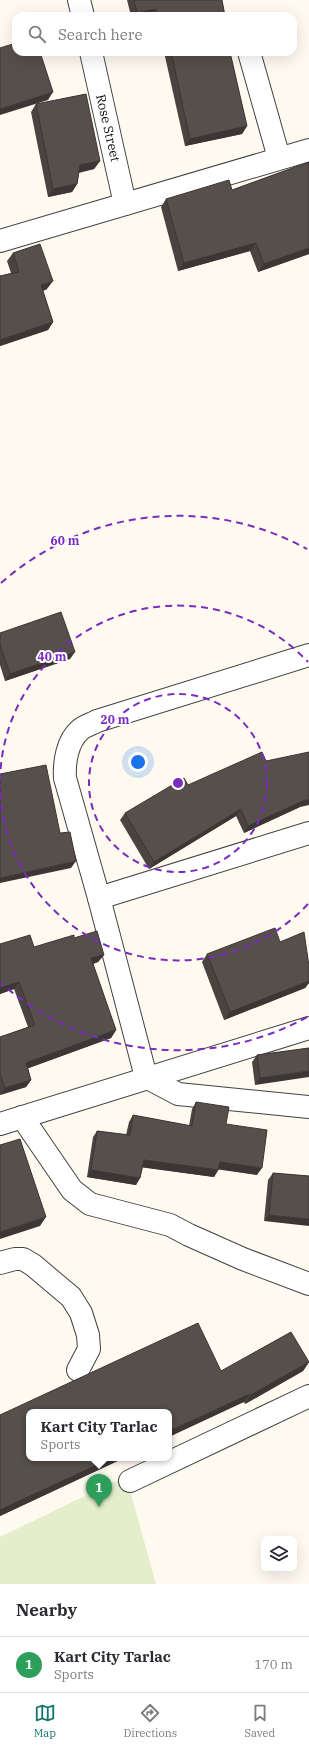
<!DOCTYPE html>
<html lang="en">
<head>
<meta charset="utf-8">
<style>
  :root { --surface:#fff; --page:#f7f7f7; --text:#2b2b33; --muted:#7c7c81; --line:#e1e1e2; --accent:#0f766e }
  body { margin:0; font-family:"IBM Plex Serif",serif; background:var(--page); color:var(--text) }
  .controls { position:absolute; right:12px; bottom:12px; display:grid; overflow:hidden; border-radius:8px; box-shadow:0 4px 16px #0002 }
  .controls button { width:36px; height:36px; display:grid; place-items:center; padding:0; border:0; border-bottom:1px solid var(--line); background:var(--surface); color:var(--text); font:20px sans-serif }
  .you { position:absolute; left:138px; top:762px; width:14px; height:14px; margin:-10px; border:3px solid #fff; border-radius:50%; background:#1a73e8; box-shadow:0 0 0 6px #1a73e833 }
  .badge { display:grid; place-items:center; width:26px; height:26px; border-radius:50%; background:var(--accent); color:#fff; font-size:13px; font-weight:700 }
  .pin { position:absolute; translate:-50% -33px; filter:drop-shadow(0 1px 2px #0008) }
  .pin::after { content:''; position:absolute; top:21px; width:14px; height:12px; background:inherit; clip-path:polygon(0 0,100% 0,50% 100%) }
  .popup { position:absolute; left:26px; top:1409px; width:146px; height:52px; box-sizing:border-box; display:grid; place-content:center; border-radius:8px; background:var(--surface); filter:drop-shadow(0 1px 3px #0005); font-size:13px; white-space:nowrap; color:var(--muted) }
  .popup b { font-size:15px; color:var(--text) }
  .popup::after { content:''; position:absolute; left:50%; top:100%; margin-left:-8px; border:8px solid transparent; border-top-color:var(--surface) }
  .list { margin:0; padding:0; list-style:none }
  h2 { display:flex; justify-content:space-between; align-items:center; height:52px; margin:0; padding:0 16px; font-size:17px }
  h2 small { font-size:13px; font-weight:400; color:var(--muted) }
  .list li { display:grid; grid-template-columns:26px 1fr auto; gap:12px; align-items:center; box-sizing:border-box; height:56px; padding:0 16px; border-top:1px solid var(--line) }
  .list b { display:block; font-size:15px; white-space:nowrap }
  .list p { margin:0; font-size:13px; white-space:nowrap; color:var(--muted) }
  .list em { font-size:13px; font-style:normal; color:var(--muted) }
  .icon { flex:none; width:22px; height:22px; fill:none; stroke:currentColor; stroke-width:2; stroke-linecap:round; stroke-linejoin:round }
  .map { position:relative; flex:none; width:309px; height:1584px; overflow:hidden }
  .search { position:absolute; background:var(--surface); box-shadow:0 4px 16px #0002; left:12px; right:12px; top:12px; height:44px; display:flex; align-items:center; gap:10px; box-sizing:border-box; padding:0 14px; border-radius:12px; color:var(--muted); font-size:15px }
  .sheet { height:108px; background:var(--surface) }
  nav { display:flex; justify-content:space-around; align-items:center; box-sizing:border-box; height:56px; border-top:1px solid var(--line); background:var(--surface); font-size:11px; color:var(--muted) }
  nav a { display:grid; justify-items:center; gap:2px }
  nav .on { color:var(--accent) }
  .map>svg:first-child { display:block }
  .pitch { fill:#e4eecd }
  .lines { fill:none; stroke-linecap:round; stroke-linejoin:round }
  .minor-casing { stroke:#414141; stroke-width:24 }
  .minor { stroke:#fff; stroke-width:22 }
  .wall { fill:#4a4440 }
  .shaded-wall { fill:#3c3734 }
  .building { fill:#564f4b; stroke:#3c3734 }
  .ring { fill:none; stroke:#7b2cbf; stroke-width:2; stroke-dasharray:7 5 }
  .labels { text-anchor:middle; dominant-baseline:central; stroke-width:4; stroke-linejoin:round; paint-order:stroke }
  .street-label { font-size:13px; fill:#0e0e0e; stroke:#fff }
  .centre { fill:#7b2cbf; stroke:#fff; stroke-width:2 }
  .ring-label { font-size:12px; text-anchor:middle; font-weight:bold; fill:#7b2cbf; stroke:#fff; stroke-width:4; stroke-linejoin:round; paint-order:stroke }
</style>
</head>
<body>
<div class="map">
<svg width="309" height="1584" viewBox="0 0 309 1584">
  <rect width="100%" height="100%" fill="#fefaf0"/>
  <path class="pitch" d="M126,1476L156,1584H0V1537Z"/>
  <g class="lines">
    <g class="minor-casing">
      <g id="minor">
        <path d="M79,0L83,16"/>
        <path d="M91,52L125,204"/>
        <path d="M249,52L279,158"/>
        <path d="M0,241L309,150"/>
        <path d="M309,655L97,721C92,724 84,726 80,730C67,741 64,763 65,778L99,898L146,1077L178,1094L309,1107"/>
        <path d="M99,898L309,833"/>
        <path d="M22,1117L72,1190L90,1204L170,1225L189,1235L243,1259L309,1284"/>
        <path d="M0,1124L309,1028"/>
        <path d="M0,1263L15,1259H23L33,1265L71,1297L81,1313L88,1335L89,1349L78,1370"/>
        <path d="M130,1481L309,1396"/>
      </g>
    </g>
    <use href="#minor" class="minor"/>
  </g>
  <g class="wall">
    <path d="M127,0H222L225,16H131Z"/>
    <path d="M164,52H230L247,126L242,134L185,146Z"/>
    <path d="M36,104L100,161L94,169L79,173L77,184L72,192L48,197L31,112Z"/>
    <path d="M309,162V254L258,272L250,251L178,271L161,207L166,199L232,190Z"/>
    <path d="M13,253L47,289L43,291L53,322L48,330L0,346V276L11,273L7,261Z"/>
    <path d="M0,633L70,659L5,681L0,665Z"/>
    <path d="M266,761L300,807L244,833L236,816L149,869L120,820L125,813L188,785Z"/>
    <path d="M74,938L104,955L98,962L93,964L116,1030L111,1038L28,1068L31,1080L26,1087L0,1095V1037L28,1027L14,989L0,994V944L34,947Z"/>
    <path d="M280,942L309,966V983L305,988L224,1020L202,962L207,954Z"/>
    <path d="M309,1048L255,1085L252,1062L257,1055Z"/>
    <path d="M196,1102L226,1124L257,1175L219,1169L214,1177L142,1167L140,1178L136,1185L87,1177L93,1137L97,1131L126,1135L129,1122L133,1115L189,1126L192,1109Z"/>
    <path d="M273,1173L309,1176L264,1221L268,1180Z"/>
    <path d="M309,1362L303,1371L245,1404L244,1402L29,1458H124L0,1516V1415L221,1371Z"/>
  </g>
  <g class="shaded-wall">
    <path d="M156,9L151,16H135L137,13Z"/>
    <path d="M53,92L48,100L0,115V109Z"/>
    <path d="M247,126L242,134L185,146L190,139Z"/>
    <path d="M100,161L94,169L74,173L80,165Z"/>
    <path d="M77,184L72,192L48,197L53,189Z"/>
    <path d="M256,243L250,251L178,271L184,263Z"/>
    <path d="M309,248V254L258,272L264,264Z"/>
    <path d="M53,281L47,289L36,293L41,285Z"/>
    <path d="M53,322L48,330L0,346V340Z"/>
    <path d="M75,652L70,659L5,681L10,674Z"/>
    <path d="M305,800H309V805L300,807L244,833L248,826Z"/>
    <path d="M241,809L236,816L149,869L154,862Z"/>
    <path d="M76,861L71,868L0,883V878Z"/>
    <path d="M104,955L98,962L85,966L91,958Z"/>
    <path d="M309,981V983L305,988L224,1020L230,1012Z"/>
    <path d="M19,982L14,989L0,994V988Z"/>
    <path d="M116,1030L111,1038L21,1071L26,1063Z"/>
    <path d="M309,1071V1077L255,1085L260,1078Z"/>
    <path d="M31,1080L26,1087L0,1095L5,1088Z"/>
    <path d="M144,1160L218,1170L214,1177L139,1167Z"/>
    <path d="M220,1162L262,1168L257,1175L215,1169Z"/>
    <path d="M91,1170L140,1178L136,1185L87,1177Z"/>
    <path d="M269,1215L309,1219V1226L264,1221Z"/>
    <path d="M46,1217L40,1226L0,1239V1232Z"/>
    <path d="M309,1362L303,1371L245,1404L251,1395Z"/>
    <path d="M250,1394L244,1402L169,1437V1431Z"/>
    <path d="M112,1458H124L0,1516V1510Z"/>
  </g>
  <g class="building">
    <path d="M134,0H222L225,16H158L156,9L137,13Z"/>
    <path d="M16,43V52H40L53,92L0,109V48Z"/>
    <path d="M171,52H230L247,126L190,139Z"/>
    <path d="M86,94L100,161L80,165L77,184L53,189L36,104Z"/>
    <path d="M309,162V248L264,264L256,243L184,263L166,199L229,180L232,190Z"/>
    <path d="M40,244L53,281L41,285L53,322L0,340V276L19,272L13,253Z"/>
    <path d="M61,612L75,652L10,674L0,645V633Z"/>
    <path d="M262,752L266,761L309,752V800H305L248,826L241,809L154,862L125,813L184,778L188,785Z"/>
    <path d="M46,765L60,833L70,832L76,861L0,878V774Z"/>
    <path d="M275,928L280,942L304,932L309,966V981L230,1012L207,954Z"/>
    <path d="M97,931L104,955L91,958L116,1030L26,1063L31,1080L5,1088L0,1073V1037L35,1025L19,982L0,988V944L30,935L34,947L74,935V938Z"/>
    <path d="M309,1048V1071L260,1078L257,1055Z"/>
    <path d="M196,1102L229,1107L226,1124L267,1130L262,1168L220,1162L218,1170L144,1160L140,1178L91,1170L97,1131L130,1135L133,1115L192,1126Z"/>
    <path d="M20,1139L46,1217L0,1232V1145Z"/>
    <path d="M273,1173L309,1176V1219L269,1215Z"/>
    <path d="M198,1323L221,1371L291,1332L309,1362L251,1395L250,1394L169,1431V1412H29V1458H112L0,1510V1415Z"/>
  </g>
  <g class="ring">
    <circle cx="178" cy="783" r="89"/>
    <path d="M308 904A178 178 0 0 1 0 785M0 781A178 178 0 0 1 308 662"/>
    <path d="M307 1017A267 267 0 0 1 1 983M1 583A267 267 0 0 1 307 549"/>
  </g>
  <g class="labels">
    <g class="street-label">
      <text transform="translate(108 128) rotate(77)">Rose Street</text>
    </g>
  </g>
  <circle cx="178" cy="783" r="6" class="centre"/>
  <g class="ring-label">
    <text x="65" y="545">60 m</text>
    <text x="52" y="661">40 m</text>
    <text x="115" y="724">20 m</text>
  </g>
</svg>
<div class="controls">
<button><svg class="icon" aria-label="layers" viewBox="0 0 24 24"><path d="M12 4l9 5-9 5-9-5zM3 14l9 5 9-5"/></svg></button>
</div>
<div class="you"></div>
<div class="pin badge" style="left:99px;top:1507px;background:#2e9e5b">1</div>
<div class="popup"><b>Kart City Tarlac</b>Sports</div>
<div class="search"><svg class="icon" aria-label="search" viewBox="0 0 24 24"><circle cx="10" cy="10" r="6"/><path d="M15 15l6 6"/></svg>Search here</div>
</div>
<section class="sheet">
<h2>Nearby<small></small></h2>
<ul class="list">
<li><span class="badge" style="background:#2e9e5b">1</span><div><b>Kart City Tarlac</b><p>Sports</p></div><em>170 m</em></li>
</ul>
</section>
<nav>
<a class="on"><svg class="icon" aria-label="map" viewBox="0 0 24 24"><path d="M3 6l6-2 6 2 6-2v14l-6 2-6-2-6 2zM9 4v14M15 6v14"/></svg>Map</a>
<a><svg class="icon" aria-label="directions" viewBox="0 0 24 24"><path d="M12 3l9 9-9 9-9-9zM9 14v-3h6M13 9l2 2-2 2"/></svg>Directions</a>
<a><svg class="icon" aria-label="saved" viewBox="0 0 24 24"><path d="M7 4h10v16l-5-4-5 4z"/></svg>Saved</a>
</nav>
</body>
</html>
